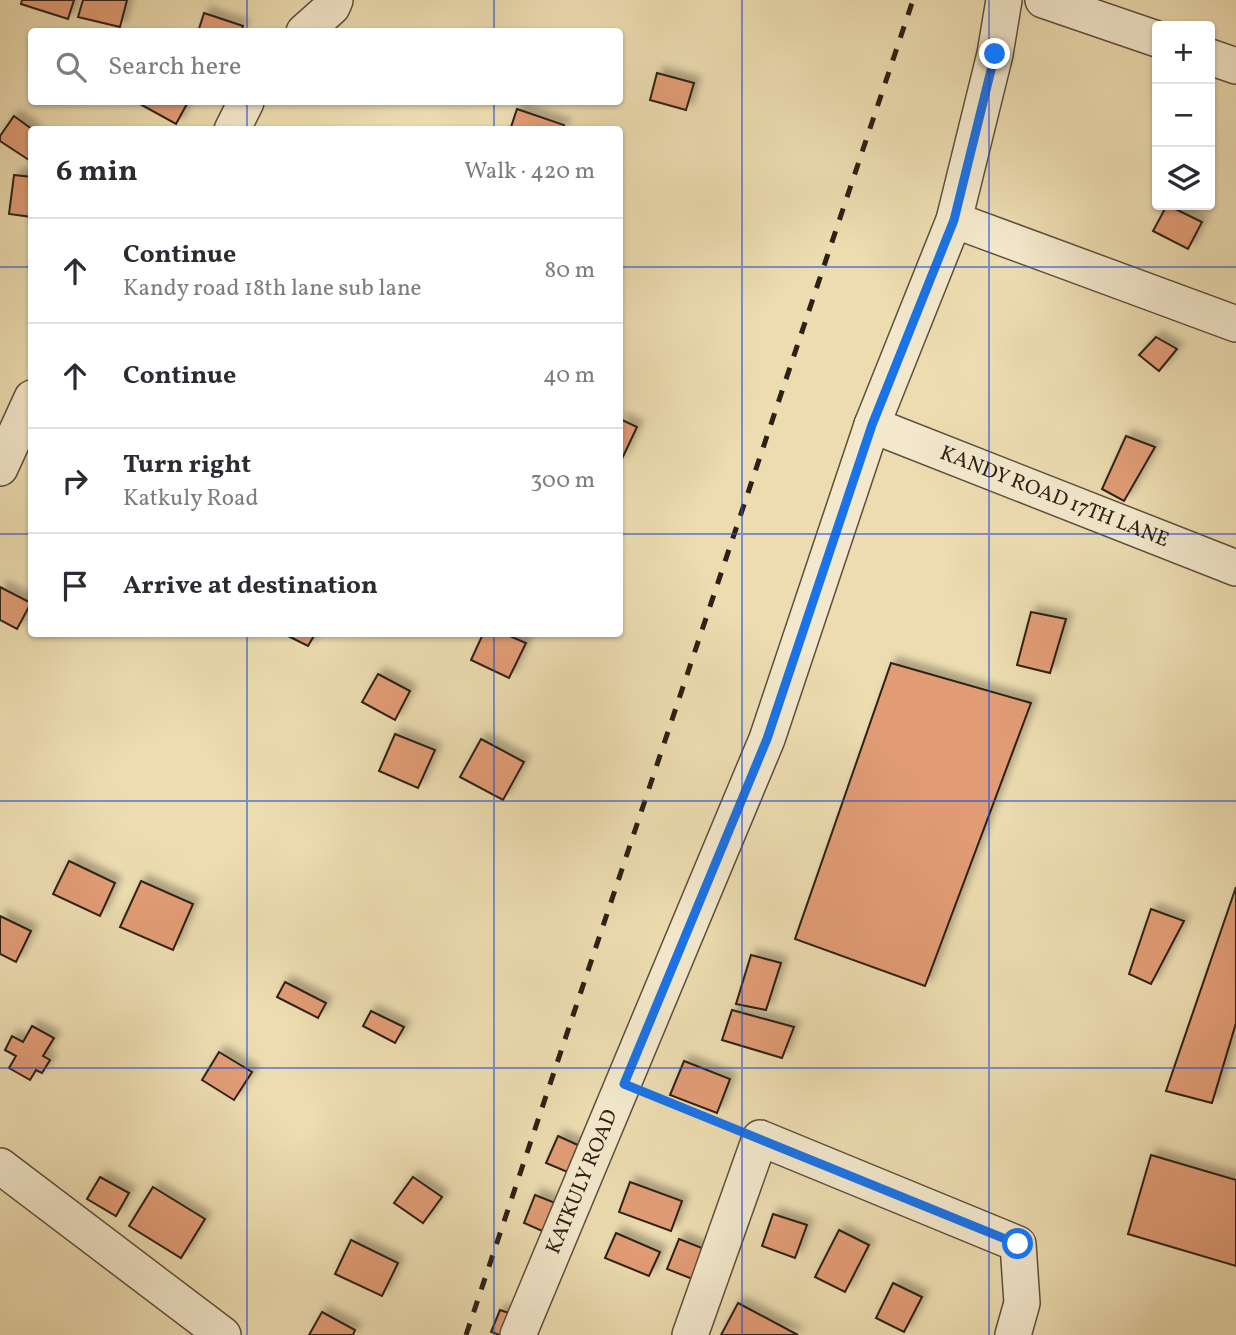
<!DOCTYPE html>
<html lang="en">
<head>
<meta charset="utf-8">
<style>
  :root { --surface:#fff; --page:#f2f2f3; --text:#2b2b33; --muted:#7c7c81; --line:#e1e1e2 }
  body { margin:0; font-family:Vollkorn,serif; background:var(--page); color:var(--text) }
  .controls { position:absolute; right:21px; top:21px; display:grid; overflow:hidden; border-radius:7px; box-shadow:0 2px 5px #0004 }
  .controls button { width:63px; height:63px; display:grid; place-items:center; padding:0; border:0; border-bottom:2px solid var(--line); background:var(--surface); color:var(--text); font:35px sans-serif }
  .stop { position:absolute; width:21px; height:21px; margin:-16px; border:5px solid #1a73e8; border-radius:50%; background:#fff }
  .stop.end { background:#1a73e8; border-color:#fff; box-shadow:0 2px 7px #0008 }
  .list { margin:0; padding:0; list-style:none }
  h2 { display:flex; justify-content:space-between; align-items:center; height:91px; margin:0; padding:0 28px; font-size:30px }
  h2 small { font-size:23px; font-weight:400; color:var(--muted) }
  .list li { display:grid; grid-template-columns:46px 1fr auto; gap:21px; align-items:center; box-sizing:border-box; height:105px; padding:0 28px; border-top:2px solid var(--line) }
  .list b { display:block; font-size:26px; white-space:nowrap }
  .list p { margin:0; font-size:23px; white-space:nowrap; color:var(--muted) }
  .list em { font-size:23px; font-style:normal; color:var(--muted) }
  .icon { flex:none; width:38px; height:38px; fill:none; stroke:currentColor; stroke-width:2; stroke-linecap:round; stroke-linejoin:round }
  .map { position:relative; flex:none; width:1236px; height:1335px; overflow:hidden }
  .search { position:absolute; background:var(--surface); box-shadow:0 2px 5px #0004; left:28px; top:28px; width:595px; height:77px; display:flex; align-items:center; gap:18px; box-sizing:border-box; padding:0 24px; border-radius:7px; color:var(--muted); font-size:26px }
  .panel { position:absolute; background:var(--surface); box-shadow:0 2px 5px #0004; left:28px; top:126px; width:595px; height:511px; border-radius:7px }
  .map>svg:first-child { display:block }
  .building { fill:#e19c75; stroke:#2d2014; stroke-width:2; filter:url(#shadow) }
  .lines { fill:none; stroke-linecap:round; stroke-linejoin:round }
  .minor-casing { stroke:#5d4f3b; stroke-width:38 }
  .path { stroke:#2d2014; stroke-width:4.5; stroke-dasharray:5 3.5; stroke-linecap:butt }
  .minor { stroke:#f3e8cc; stroke-width:35 }
  .rail { stroke:#2d2014; stroke-width:5; stroke-dasharray:12 12; stroke-linecap:butt }
  .route { stroke:#1a73e8; stroke-width:9 }
  .grid { fill:none; stroke:#1d4ed8; stroke-width:2; stroke-opacity:0.55 }
  .labels { text-anchor:middle; dominant-baseline:central; stroke-width:7; stroke-linejoin:round; paint-order:stroke }
  .street-label { font-size:21px; fill:#2d2014; stroke:#f3e8cc }
</style>
</head>
<body>
<div class="map">
<svg width="1236" height="1335" viewBox="0 0 1236 1335">
  <defs>
    <filter id="shadow"><feDropShadow dx="6" dy="-6" stdDeviation="3.5" flood-color="#0004"/></filter>
  </defs>
  <rect width="100%" height="100%" fill="#ecdcb0"/>
  <filter id="stains"><feTurbulence type="fractalNoise" baseFrequency=".00286" numOctaves="4"/><feColorMatrix values="0 0 0 0 .2 0 0 0 0 .09 0 0 0 0 .02 0 0 0 .5 -.17"/></filter>
  <radialGradient id="worn" r=".72"><stop offset=".6" stop-color="#630" stop-opacity="0"/><stop offset="1" stop-color="#630" stop-opacity=".3"/></radialGradient>
  <g class="building">
    <path d="M22,0H74L68,19L21,4Z"/>
    <path d="M83,0H127L120,27L78,17Z"/>
    <path d="M204,13L243,26L241,32H198Z"/>
    <path d="M657,73L694,83L686,110L650,100Z"/>
    <path d="M139,102H188L176,124L138,103Z"/>
    <path d="M517,109L564,125L562,130H510Z"/>
    <path d="M14,116L33,130H32V162L0,141V136Z"/>
    <path d="M14,175L32,177V217L9,214Z"/>
    <path d="M1167,205L1202,222L1188,249L1153,231Z"/>
    <path d="M1156,337L1177,349L1159,371L1139,355Z"/>
    <path d="M620,419L637,427L620,463Z"/>
    <path d="M1126,436L1155,447L1124,501L1102,489Z"/>
    <path d="M0,587L31,603L17,629L0,620Z"/>
    <path d="M1031,612L1066,619L1050,673L1017,665Z"/>
    <path d="M284,634H315L308,646Z"/>
    <path d="M483,634H505L526,643L509,678L471,660Z"/>
    <path d="M891,663L1031,703L925,986L795,939Z"/>
    <path d="M378,674L410,691L395,720L362,702Z"/>
    <path d="M395,734L435,750L418,788L379,771Z"/>
    <path d="M481,739L524,762L503,800L460,777Z"/>
    <path d="M69,861L115,883L100,916L53,894Z"/>
    <path d="M141,881L193,904L173,950L120,927Z"/>
    <path d="M1236,887V1023L1212,1103L1166,1091Z"/>
    <path d="M1151,909L1184,921L1151,984L1129,974Z"/>
    <path d="M0,916L31,931L16,962L0,954Z"/>
    <path d="M751,955L781,963L766,1010L736,1004Z"/>
    <path d="M285,982L326,1003L318,1018L277,997Z"/>
    <path d="M732,1010L794,1027L782,1058L722,1040Z"/>
    <path d="M371,1011L404,1027L395,1043L363,1026Z"/>
    <path d="M32,1026L54,1038L43,1056L50,1060L42,1073L36,1070L30,1080L9,1068L16,1056L5,1050L12,1036L23,1042Z"/>
    <path d="M219,1052L252,1072L234,1100L202,1080Z"/>
    <path d="M684,1061L730,1079L717,1113L670,1095Z"/>
    <path d="M558,1136L589,1150L577,1176L546,1163Z"/>
    <path d="M1151,1155L1236,1180V1266L1128,1234Z"/>
    <path d="M100,1177L129,1193L116,1216L87,1199Z"/>
    <path d="M413,1177L442,1197L423,1223L394,1203Z"/>
    <path d="M630,1182L682,1201L671,1231L619,1212Z"/>
    <path d="M153,1187L205,1219L181,1258L129,1226Z"/>
    <path d="M535,1195L568,1208L556,1237L524,1223Z"/>
    <path d="M773,1214L807,1225L795,1258L762,1246Z"/>
    <path d="M839,1230L869,1245L845,1292L815,1277Z"/>
    <path d="M616,1233L660,1252L649,1276L605,1258Z"/>
    <path d="M679,1239L712,1252L700,1282L667,1269Z"/>
    <path d="M351,1240L398,1263L382,1296L335,1274Z"/>
    <path d="M893,1283L922,1297L904,1332L876,1318Z"/>
    <path d="M738,1303L798,1335H721Z"/>
    <path d="M500,1310L521,1317L514,1335H500L491,1332Z"/>
    <path d="M322,1312L355,1330L353,1335H309Z"/>
  </g>
  <g class="lines">
    <g class="minor-casing">
      <g id="minor">
        <path d="M1043,0L1157,39"/>
        <path d="M304,32L332,7L335,0"/>
        <path d="M1210,57L1236,66"/>
        <path d="M232,130L246,102"/>
        <path d="M954,220L1236,324"/>
        <path id="s1" d="M872,425L1236,568"/>
        <path d="M0,468L32,398"/>
        <path d="M0,1166L223,1335"/>
        <path id="s2" d="M518,1335L767,739L872,425L954,220L995,54L1004,0"/>
        <path d="M690,1335L760,1138L1018,1244L1022,1303L1013,1335"/>
      </g>
    </g>
    <path class="path" d="M648,1093L734,1128"/>
    <use href="#minor" class="minor"/>
    <path class="rail" d="M466,1335L913,0"/>
  </g>
  <g class="lines">
    <path class="route" d="M995,54L954,220L872,425L767,739L624,1084L1018,1244"/>
  </g>
  <path class="grid" d="M247,0V32M494,0V32M742,0V1335M989,0V1335M247,102V130M494,102V130M0,267H32M620,267H1236M0,534H32M620,534H1236M247,634V1335M494,634V1335M0,801H1236M0,1068H1236"/>
  <g class="labels">
    <g class="street-label">
      <text stroke="none"><textPath href="#s1" startOffset="196">KANDY ROAD 17TH LANE</textPath></text>
      <text stroke="none"><textPath href="#s2" startOffset="166">KATKULY ROAD</textPath></text>
    </g>
  </g>
  <rect width="100%" height="100%" filter="url(#stains)"/>
  <rect width="100%" height="100%" fill="url(#worn)"/>
</svg>
<div class="controls">
<button>+</button>
<button>−</button>
<button><svg class="icon" aria-label="layers" viewBox="0 0 24 24"><path d="M12 4l9 5-9 5-9-5zM3 14l9 5 9-5"/></svg></button>
</div>
<div class="stop" style="left:1018px;top:1244px"></div>
<div class="stop end" style="left:995px;top:54px"></div>
<div class="search"><svg class="icon" aria-label="search" viewBox="0 0 24 24"><circle cx="10" cy="10" r="6"/><path d="M15 15l6 6"/></svg>Search here</div>
<section class="panel">
<h2>6 min<small>Walk · 420 m</small></h2>
<ul class="list">
<li><svg class="icon" aria-label="ahead" viewBox="0 0 24 24"><path d="M12 20V5M6 11l6-6 6 6"/></svg><div><b>Continue</b><p>Kandy road 18th lane sub lane</p></div><em>80 m</em></li>
<li><svg class="icon" aria-label="ahead" viewBox="0 0 24 24"><path d="M12 20V5M6 11l6-6 6 6"/></svg><div><b>Continue</b></div><em>40 m</em></li>
<li><svg class="icon" aria-label="right" viewBox="0 0 24 24"><path d="M7 20v-9h11M14 6l5 5-5 5"/></svg><div><b>Turn right</b><p>Katkuly Road</p></div><em>300 m</em></li>
<li><svg class="icon" aria-label="arrive" viewBox="0 0 24 24"><path d="M6 21V4h12l-3 4 3 4H6"/></svg><div><b>Arrive at destination</b></div></li>
</ul>
</section>
</div>
</body>
</html>
